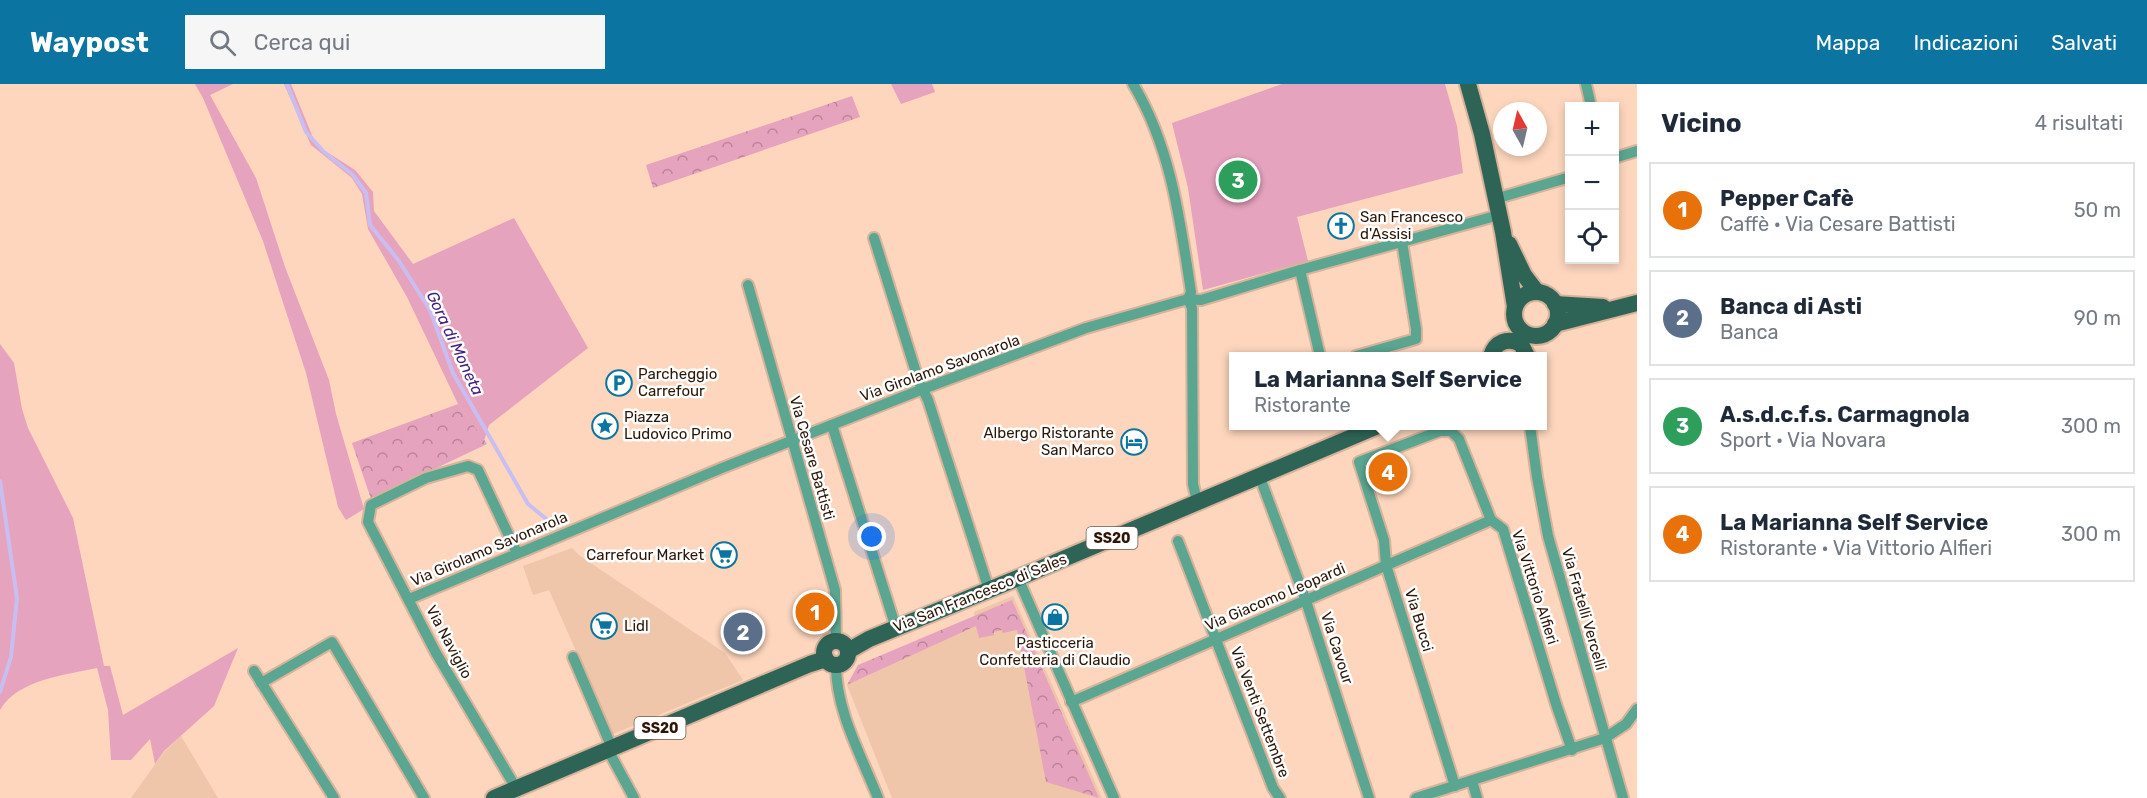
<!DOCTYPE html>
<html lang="it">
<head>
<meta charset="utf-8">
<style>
  :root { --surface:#fff; --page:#f6f6f7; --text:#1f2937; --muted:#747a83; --line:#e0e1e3; --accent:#0b74a0 }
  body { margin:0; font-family:Rubik,sans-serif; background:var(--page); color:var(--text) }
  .controls { position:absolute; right:18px; top:18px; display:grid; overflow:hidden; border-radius:0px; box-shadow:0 3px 9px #0003 }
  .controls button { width:54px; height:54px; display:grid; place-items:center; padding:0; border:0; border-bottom:2px solid var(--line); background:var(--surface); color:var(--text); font:30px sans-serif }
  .compass { position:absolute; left:1493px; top:18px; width:54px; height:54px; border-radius:50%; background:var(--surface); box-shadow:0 3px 9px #0003; rotate:352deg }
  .you { position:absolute; left:872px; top:453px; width:21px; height:21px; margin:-15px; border:4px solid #fff; border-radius:50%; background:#1a73e8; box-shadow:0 0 0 9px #1a73e833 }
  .badge { display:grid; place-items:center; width:39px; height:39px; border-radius:50%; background:var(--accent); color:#fff; font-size:20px; font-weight:700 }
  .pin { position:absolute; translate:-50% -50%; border:3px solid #fff; box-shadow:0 2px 6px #0006 }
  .popup { position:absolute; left:1229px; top:268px; width:318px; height:78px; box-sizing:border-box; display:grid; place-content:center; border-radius:0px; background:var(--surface); filter:drop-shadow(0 2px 4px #0005); font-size:20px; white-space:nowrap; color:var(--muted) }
  .popup b { font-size:22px; color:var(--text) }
  .popup::after { content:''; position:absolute; left:50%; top:100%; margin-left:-12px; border:12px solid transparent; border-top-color:var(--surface) }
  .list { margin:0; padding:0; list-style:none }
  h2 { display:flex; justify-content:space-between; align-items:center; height:78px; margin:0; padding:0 24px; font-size:26px }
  h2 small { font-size:20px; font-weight:400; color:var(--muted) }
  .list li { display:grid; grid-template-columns:39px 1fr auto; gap:18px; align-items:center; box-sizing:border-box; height:96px; margin:0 12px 12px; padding:0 12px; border:2px solid var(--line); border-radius:0px }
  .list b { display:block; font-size:22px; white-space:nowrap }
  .list p { margin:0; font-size:20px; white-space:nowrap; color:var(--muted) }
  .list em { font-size:20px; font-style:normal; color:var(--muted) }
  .icon { flex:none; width:33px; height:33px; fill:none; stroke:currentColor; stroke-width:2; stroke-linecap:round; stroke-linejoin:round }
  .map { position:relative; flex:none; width:1637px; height:714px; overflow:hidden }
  header { display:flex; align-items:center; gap:36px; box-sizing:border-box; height:84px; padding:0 30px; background:var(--accent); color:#fff }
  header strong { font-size:28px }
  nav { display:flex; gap:33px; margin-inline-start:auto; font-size:21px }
  .search { width:420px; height:54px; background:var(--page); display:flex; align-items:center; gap:15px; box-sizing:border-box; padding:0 21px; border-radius:0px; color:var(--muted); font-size:22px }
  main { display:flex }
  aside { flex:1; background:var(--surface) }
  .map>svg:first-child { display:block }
  .built { fill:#f0c6aa }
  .green { fill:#e6a3bd }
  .forest { fill:url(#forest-crowns) }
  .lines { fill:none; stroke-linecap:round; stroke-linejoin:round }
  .stream { stroke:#c9bef2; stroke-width:4 }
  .minor-casing { stroke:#d8b39c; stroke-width:14 }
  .primary-casing { stroke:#d8b39c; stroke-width:20 }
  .minor { stroke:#5aa691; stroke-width:10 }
  .primary { stroke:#2e6456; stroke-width:16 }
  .labels { text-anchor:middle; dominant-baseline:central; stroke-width:5; stroke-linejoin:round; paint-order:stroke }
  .shield { fill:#fff; stroke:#6c5c51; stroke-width:1.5 }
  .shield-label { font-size:14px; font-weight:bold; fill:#2d1606 }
  .poi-label { font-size:15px; fill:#2d1606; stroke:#fff; text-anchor:start }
  .street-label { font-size:15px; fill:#2d1606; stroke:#fff }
  .water-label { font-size:16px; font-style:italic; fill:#441f80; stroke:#fff }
</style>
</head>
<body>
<header>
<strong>Waypost</strong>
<div class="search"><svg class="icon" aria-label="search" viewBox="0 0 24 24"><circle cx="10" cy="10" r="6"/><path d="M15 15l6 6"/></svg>Cerca qui</div>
<nav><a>Mappa</a><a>Indicazioni</a><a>Salvati</a></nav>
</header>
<main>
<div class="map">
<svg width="1637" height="714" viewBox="0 0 1637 714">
  <defs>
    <pattern id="forest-crowns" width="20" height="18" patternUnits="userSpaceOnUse" patternTransform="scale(1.5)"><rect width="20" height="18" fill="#e6a3bd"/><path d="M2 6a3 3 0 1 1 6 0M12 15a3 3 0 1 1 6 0" fill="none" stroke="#bb8498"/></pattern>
  </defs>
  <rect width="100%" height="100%" fill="#fdd6bd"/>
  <g class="built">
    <path d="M572,464L579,471L607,490L725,569L743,596L613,650L549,506L533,511L523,482Z"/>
    <path d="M1013,512L1102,714H892L847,601L976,542L974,528Z"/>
    <path d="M181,652L218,714H131L164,668Z"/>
  </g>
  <g class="green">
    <path d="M195,0H233L210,11L256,94L285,183L329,296L336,330L364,425L346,436L338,423L306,289L263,157L203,14Z"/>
    <path d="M284,0H291L316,61L355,86L373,108L374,127L413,180L514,134L588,264L489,341L484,357L458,320L407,213L368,145L362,110L352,94L311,61Z"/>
    <path d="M891,0H932L935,8L901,20Z"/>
    <path d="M1282,0H1445L1457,42L1463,89L1297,133L1308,177L1203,206L1188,104L1172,39Z"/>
    <path d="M0,260L14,279L22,325L28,344L73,434L104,582H110L123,631L238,564L214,622L164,667L155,680L150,655L131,676H111L108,626L97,584C66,591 18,595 0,626Z"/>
  </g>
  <g class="forest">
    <path d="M852,12L860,33L653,104L646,81Z"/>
    <path d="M458,320L487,360L371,415L352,359Z"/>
    <path d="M1012,516L1099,714L1046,698L1017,546L1003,549L1002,546L994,548V551L979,554L976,542L847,601L858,581Z"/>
  </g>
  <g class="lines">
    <g class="stream">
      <path d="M287,0L306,48L324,68L353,91L366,109L370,141L399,177L430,226L453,289L528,420L550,438"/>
      <path d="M0,397L17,514L11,573L0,608"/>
    </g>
    <g class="minor-casing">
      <g id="minor">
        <path d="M1133,0C1171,63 1180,136 1191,208L1188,215L1192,224L1193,400L1197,417"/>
        <path d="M1586,0L1591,22"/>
        <path d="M1614,74L1637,67"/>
        <path d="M1495,115L1570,93"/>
        <path d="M874,154L919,298L928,316L989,506"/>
        <path d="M1300,186L1320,272"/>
        <path d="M748,201L835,506L836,557"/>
        <path d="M1356,272L1416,255V245L1402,158"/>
        <path d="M832,341L896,544"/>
        <path d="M1530,342L1537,393L1548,452L1623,714"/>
        <path d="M1259,391L1306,517L1369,714"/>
        <path d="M1178,457L1273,704L1280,714"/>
        <path d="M1018,494L1114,714"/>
        <path d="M409,515L722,384L923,305L1086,244L1188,215L1201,216L1300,186L1499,131"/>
        <path d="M573,573L612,664"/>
        <path d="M836,581C836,627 861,671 878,714"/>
        <path d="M254,587L334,714"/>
        <path d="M261,599L332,558L424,714"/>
        <path d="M1071,618L1491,436"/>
        <path d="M608,666L634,714"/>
        <path d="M1472,697L1477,714"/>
        <path d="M1455,702L1386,481L1384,456L1359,378L1440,347H1451L1459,355L1491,436L1503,445L1556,620L1572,666"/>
        <path d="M516,704L436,569L368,438L371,421L426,394L468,382L478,386L517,469"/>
        <path d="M1416,714L1605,654L1626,640L1637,625"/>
      </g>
    </g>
    <g class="primary-casing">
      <g id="primary">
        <path d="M1468,0L1482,50L1503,148L1515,223"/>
        <path d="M1509,160L1524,191L1537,208"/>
        <circle cx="1536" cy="230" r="22"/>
        <path d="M1555,220L1603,223"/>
        <path d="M1555,240L1637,219"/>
        <path d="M1491,272C1495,258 1507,253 1521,260L1527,272"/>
        <circle cx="836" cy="569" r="12"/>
        <path d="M848,567L869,555L1018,494L1378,342"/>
        <path d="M494,714L810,580L826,575"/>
      </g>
    </g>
    <use href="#minor" class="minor"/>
    <use href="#primary" class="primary"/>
  </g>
  <defs>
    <g id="church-ring" transform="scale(1.35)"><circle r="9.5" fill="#fff" stroke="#0b74a0" stroke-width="1.5"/><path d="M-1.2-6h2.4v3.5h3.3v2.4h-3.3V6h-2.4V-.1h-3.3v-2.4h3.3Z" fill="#0b74a0"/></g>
    <g id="parking-ring" transform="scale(1.35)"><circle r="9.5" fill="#fff" stroke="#0b74a0" stroke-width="1.5"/><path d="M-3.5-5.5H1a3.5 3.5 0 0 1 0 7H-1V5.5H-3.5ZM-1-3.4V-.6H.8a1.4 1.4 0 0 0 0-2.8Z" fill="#0b74a0"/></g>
    <g id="sight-ring" transform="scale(1.35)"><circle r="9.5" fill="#fff" stroke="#0b74a0" stroke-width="1.5"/><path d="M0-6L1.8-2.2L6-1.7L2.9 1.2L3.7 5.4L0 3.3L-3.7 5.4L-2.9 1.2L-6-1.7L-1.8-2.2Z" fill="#0b74a0"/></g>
    <g id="hotel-ring" transform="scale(1.35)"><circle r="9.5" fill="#fff" stroke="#0b74a0" stroke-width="1.5"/><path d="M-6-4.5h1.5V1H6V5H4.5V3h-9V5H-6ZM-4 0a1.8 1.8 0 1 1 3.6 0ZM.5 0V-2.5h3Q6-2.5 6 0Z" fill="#0b74a0"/></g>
    <g id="supermarket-ring" transform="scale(1.35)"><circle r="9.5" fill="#fff" stroke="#0b74a0" stroke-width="1.5"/><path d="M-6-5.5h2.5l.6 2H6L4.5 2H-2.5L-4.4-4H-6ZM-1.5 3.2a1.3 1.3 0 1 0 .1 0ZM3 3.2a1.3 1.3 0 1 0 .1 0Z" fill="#0b74a0"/></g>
    <g id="shop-ring" transform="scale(1.35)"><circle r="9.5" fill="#fff" stroke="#0b74a0" stroke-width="1.5"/><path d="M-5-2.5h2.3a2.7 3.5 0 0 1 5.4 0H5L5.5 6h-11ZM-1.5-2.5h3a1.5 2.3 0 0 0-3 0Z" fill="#0b74a0"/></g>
  </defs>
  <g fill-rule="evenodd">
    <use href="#church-ring" x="1341" y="142"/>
    <use href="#parking-ring" x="619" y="299"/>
    <use href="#sight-ring" x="605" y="342"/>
    <use href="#hotel-ring" x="1134" y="358"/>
    <use href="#supermarket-ring" x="724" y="471"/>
    <use href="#shop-ring" x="1055" y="533"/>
    <use href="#supermarket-ring" x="604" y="542"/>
  </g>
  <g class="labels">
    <g class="shield">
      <rect x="1086.5" y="443" width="51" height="22" rx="4.5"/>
      <rect x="634.5" y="633" width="51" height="22" rx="4.5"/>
    </g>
    <g class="shield-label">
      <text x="1112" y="454">SS20</text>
      <text x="660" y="644">SS20</text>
    </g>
    <g class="poi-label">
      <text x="1360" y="133">San Francesco<tspan x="1360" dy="17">d'Assisi</tspan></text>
      <text x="638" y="290">Parcheggio<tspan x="638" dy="17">Carrefour</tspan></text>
      <text x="624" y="333">Piazza<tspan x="624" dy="17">Ludovico Primo</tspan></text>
      <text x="1114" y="349" text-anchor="end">Albergo Ristorante<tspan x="1114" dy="17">San Marco</tspan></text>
      <text x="704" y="471" text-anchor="end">Carrefour Market</text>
      <text x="624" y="542">Lidl</text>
      <text x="1055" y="559" text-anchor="middle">Pasticceria<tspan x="1055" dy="17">Confetteria di Claudio</tspan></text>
    </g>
    <g class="street-label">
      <text transform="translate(940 284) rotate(-20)">Via Girolamo Savonarola</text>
      <text transform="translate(812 374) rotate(74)">Via Cesare Battisti</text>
      <text transform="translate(489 465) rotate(-23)">Via Girolamo Savonarola</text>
      <text transform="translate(1535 503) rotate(72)">Via Vittorio Alfieri</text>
      <text transform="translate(980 509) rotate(-22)">Via San Francesco di Sales</text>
      <text transform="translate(1275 513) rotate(-23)">Via Giacomo Leopardi</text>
      <text transform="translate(1584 525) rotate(74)">Via Fratelli Vercelli</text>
      <text transform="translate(1419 536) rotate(73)">Via Bucci</text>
      <text transform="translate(449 558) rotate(62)">Via Naviglio</text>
      <text transform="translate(1337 564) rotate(72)">Via Cavour</text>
      <text transform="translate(1260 628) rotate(69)">Via Venti Settembre</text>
    </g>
    <g class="water-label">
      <text transform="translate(455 259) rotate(65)">Gora di Moneta</text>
    </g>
  </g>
</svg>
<div class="controls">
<button>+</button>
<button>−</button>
<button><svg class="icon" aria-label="locate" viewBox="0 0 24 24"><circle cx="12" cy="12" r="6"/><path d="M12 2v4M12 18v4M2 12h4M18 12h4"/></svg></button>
</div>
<svg class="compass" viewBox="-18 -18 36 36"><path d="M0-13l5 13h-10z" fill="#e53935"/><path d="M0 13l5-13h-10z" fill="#747a83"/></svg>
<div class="you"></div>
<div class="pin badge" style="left:815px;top:528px;background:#e8710a">1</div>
<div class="pin badge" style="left:743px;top:548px;background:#5c6f8a">2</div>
<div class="pin badge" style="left:1238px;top:96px;background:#2e9e5b">3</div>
<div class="pin badge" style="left:1388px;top:388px;background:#e8710a">4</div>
<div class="popup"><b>La Marianna Self Service</b>Ristorante</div>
</div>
<aside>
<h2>Vicino<small>4 risultati</small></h2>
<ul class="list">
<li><span class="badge" style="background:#e8710a">1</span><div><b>Pepper Cafè</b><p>Caffè · Via Cesare Battisti</p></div><em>50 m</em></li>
<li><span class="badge" style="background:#5c6f8a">2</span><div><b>Banca di Asti</b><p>Banca</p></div><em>90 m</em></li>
<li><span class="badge" style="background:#2e9e5b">3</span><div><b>A.s.d.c.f.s. Carmagnola</b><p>Sport · Via Novara</p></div><em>300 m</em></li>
<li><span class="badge" style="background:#e8710a">4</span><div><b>La Marianna Self Service</b><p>Ristorante · Via Vittorio Alfieri</p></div><em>300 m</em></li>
</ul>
</aside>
</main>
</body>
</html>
